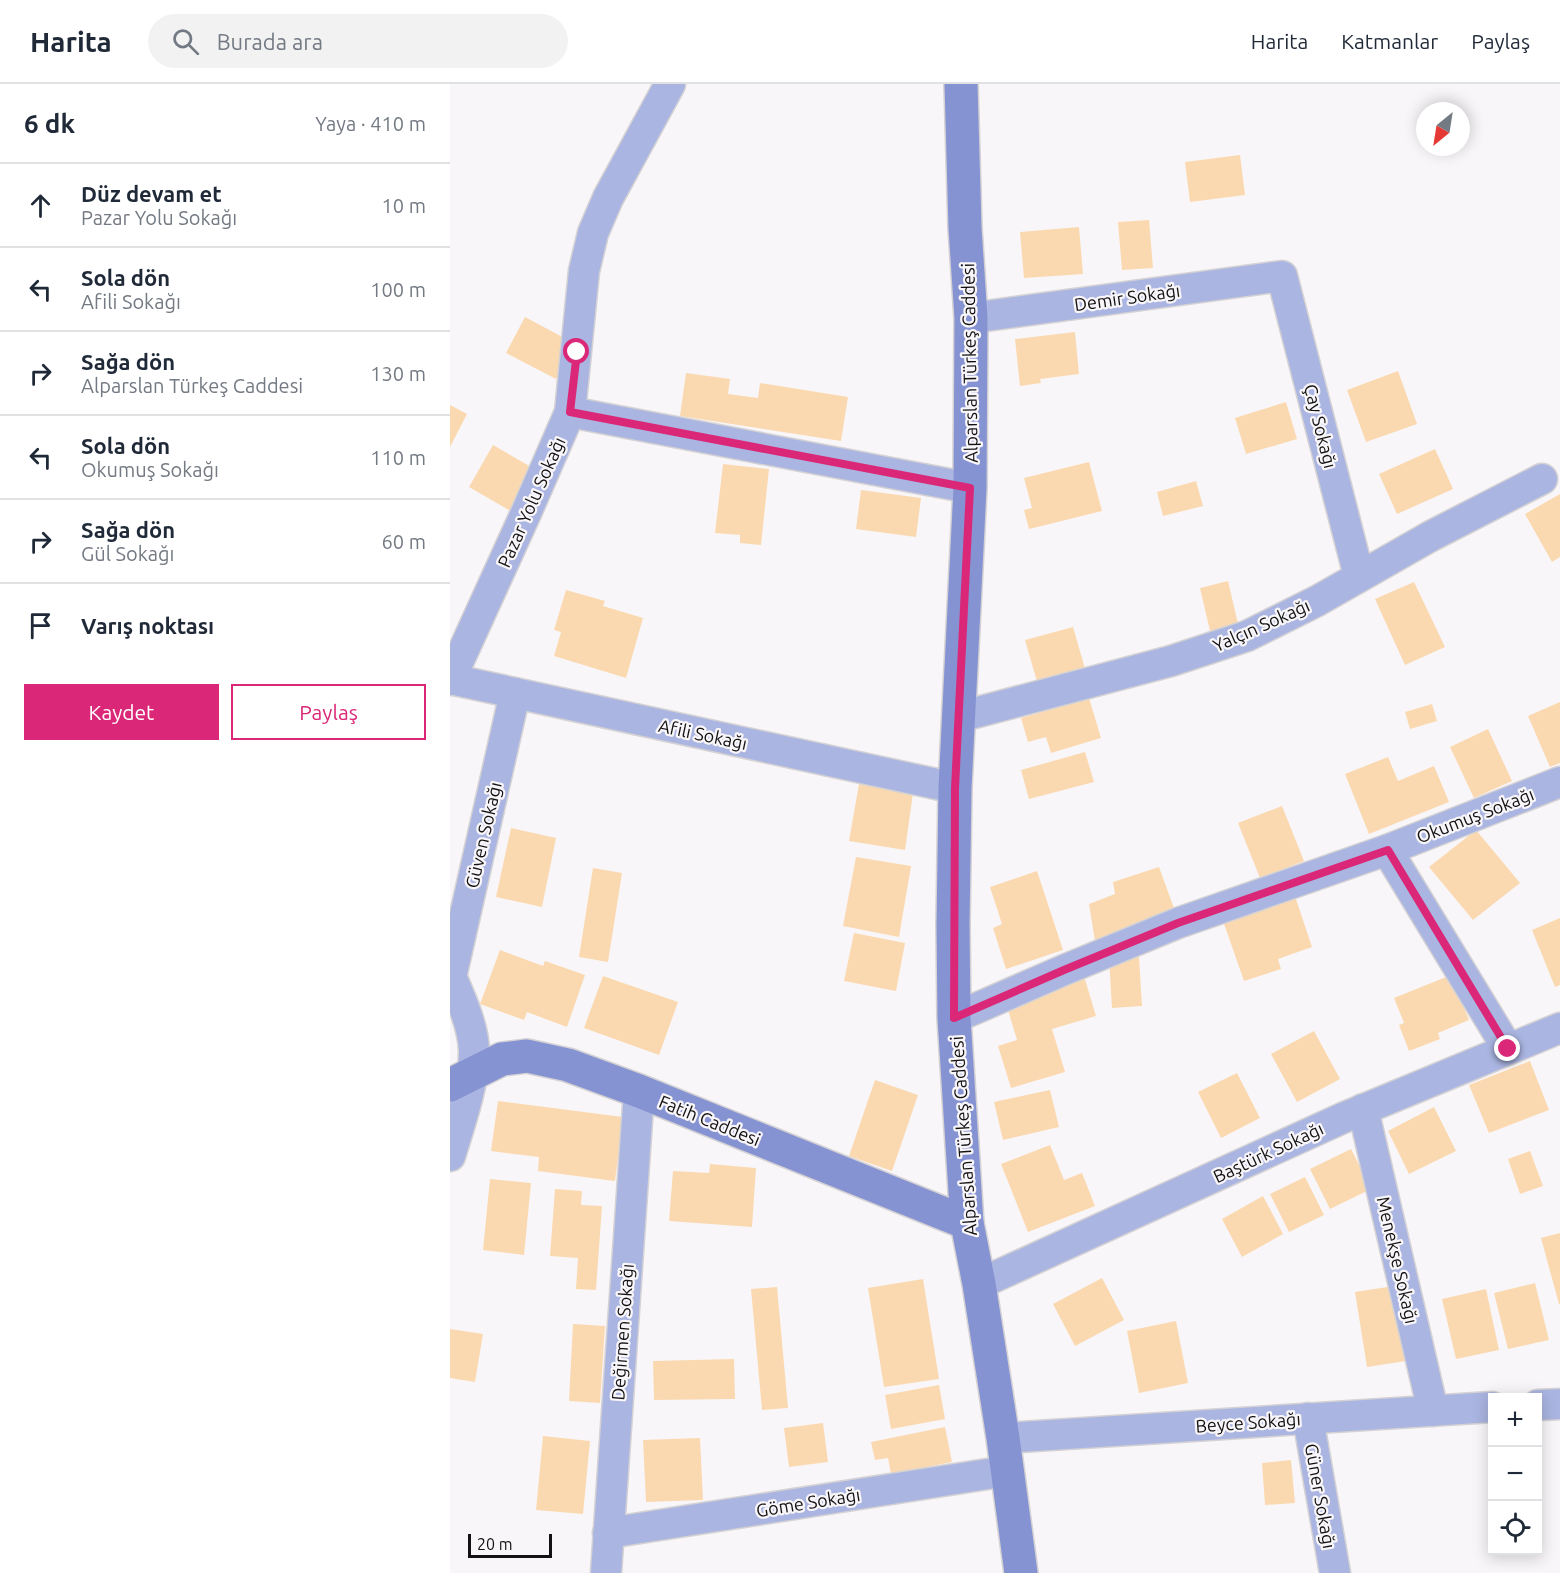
<!DOCTYPE html>
<html lang="tr">
<head>
<meta charset="utf-8">
<style>
  :root { --surface:#fff; --page:#f2f2f3; --text:#1f2937; --muted:#747a83; --line:#e0e1e3; --accent:#db2777 }
  body { margin:0; font-family:Ubuntu,sans-serif; background:var(--page); color:var(--text) }
  .controls { position:absolute; right:18px; bottom:18px; display:grid; overflow:hidden; border-radius:0px; box-shadow:0 3px 15px #0003 }
  .controls button { width:54px; height:54px; display:grid; place-items:center; padding:0; border:0; border-bottom:2px solid var(--line); background:var(--surface); color:var(--text); font:30px sans-serif }
  .compass { position:absolute; left:966px; top:18px; width:54px; height:54px; border-radius:50%; background:var(--surface); box-shadow:0 3px 15px #0003; rotate:210deg }
  .scale { position:absolute; left:18px; bottom:15px; width:84px; box-sizing:border-box; padding-left:6px; border:3px solid #131213; border-top:0; font-size:16px; line-height:21px; white-space:nowrap; color:#131213; -webkit-text-stroke:4px #f9f6f9; paint-order:stroke }
  .stop { position:absolute; width:18px; height:18px; margin:-14px; border:4px solid #db2777; border-radius:50%; background:#fff }
  .stop.end { background:#db2777; border-color:#fff; box-shadow:0 2px 6px #0008 }
  .list { margin:0; padding:0; list-style:none }
  h2 { display:flex; justify-content:space-between; align-items:center; height:78px; margin:0; padding:0 24px; font-size:26px }
  h2 small { font-size:20px; font-weight:400; color:var(--muted) }
  .list li { display:grid; grid-template-columns:39px 1fr auto; gap:18px; align-items:center; box-sizing:border-box; height:84px; padding:0 24px; border-top:2px solid var(--line) }
  .list b { display:block; font-size:22px; white-space:nowrap }
  .list p { margin:0; font-size:20px; white-space:nowrap; color:var(--muted) }
  .list em { font-size:20px; font-style:normal; color:var(--muted) }
  .actions { display:flex; gap:12px; padding:18px 24px }
  .actions a { flex:1; padding:14px 0; border:2px solid var(--accent); border-radius:0px; text-align:center; font-size:21px; color:var(--accent) }
  .actions .main { background:var(--accent); color:#fff }
  .icon { flex:none; width:33px; height:33px; fill:none; stroke:currentColor; stroke-width:2; stroke-linecap:round; stroke-linejoin:round }
  .map { position:relative; flex:none; width:1110px; height:1489px; overflow:hidden }
  header { display:flex; align-items:center; gap:36px; box-sizing:border-box; height:84px; padding:0 30px; background:var(--surface); border-bottom:2px solid var(--line) }
  header strong { font-size:28px }
  nav { display:flex; gap:33px; margin-inline-start:auto; font-size:21px }
  .search { width:420px; height:54px; background:var(--page); display:flex; align-items:center; gap:15px; box-sizing:border-box; padding:0 21px; border-radius:33px; color:var(--muted); font-size:22px }
  main { display:flex }
  aside { flex:1; background:var(--surface) }
  .map>svg:first-child { display:block }
  .building { fill:#fbd9b0 }
  .lines { fill:none; stroke-linecap:round; stroke-linejoin:round }
  .street-casing { stroke:#d4d2d4; stroke-width:33 }
  .secondary-casing { stroke:#d4d2d4; stroke-width:36 }
  .street { stroke:#aab5e1; stroke-width:30 }
  .secondary { stroke:#8693d3; stroke-width:33 }
  .route { stroke:#db2777; stroke-width:8 }
  .labels { text-anchor:middle; dominant-baseline:central; stroke-width:4.5; stroke-linejoin:round; paint-order:stroke }
  .street-label { font-size:18px; fill:#131213; stroke:#f9f6f9 }
</style>
</head>
<body>
<header>
<strong>Harita</strong>
<div class="search"><svg class="icon" aria-label="search" viewBox="0 0 24 24"><circle cx="10" cy="10" r="6"/><path d="M15 15l6 6"/></svg>Burada ara</div>
<nav><a>Harita</a><a>Katmanlar</a><a>Paylaş</a></nav>
</header>
<main>
<aside>
<h2>6 dk<small>Yaya · 410 m</small></h2>
<ul class="list">
<li><svg class="icon" aria-label="ahead" viewBox="0 0 24 24"><path d="M12 20V5M6 11l6-6 6 6"/></svg><div><b>Düz devam et</b><p>Pazar Yolu Sokağı</p></div><em>10 m</em></li>
<li><svg class="icon" aria-label="left" viewBox="0 0 24 24"><path d="M17 20v-9H6M10 6l-5 5 5 5"/></svg><div><b>Sola dön</b><p>Afili Sokağı</p></div><em>100 m</em></li>
<li><svg class="icon" aria-label="right" viewBox="0 0 24 24"><path d="M7 20v-9h11M14 6l5 5-5 5"/></svg><div><b>Sağa dön</b><p>Alparslan Türkeş Caddesi</p></div><em>130 m</em></li>
<li><svg class="icon" aria-label="left" viewBox="0 0 24 24"><path d="M17 20v-9H6M10 6l-5 5 5 5"/></svg><div><b>Sola dön</b><p>Okumuş Sokağı</p></div><em>110 m</em></li>
<li><svg class="icon" aria-label="right" viewBox="0 0 24 24"><path d="M7 20v-9h11M14 6l5 5-5 5"/></svg><div><b>Sağa dön</b><p>Gül Sokağı</p></div><em>60 m</em></li>
<li><svg class="icon" aria-label="arrive" viewBox="0 0 24 24"><path d="M6 21V4h12l-3 4 3 4H6"/></svg><div><b>Varış noktası</b></div></li>
</ul>
<div class="actions"><a class="main">Kaydet</a><a>Paylaş</a></div>
</aside>
<div class="map">
<svg width="1110" height="1489" viewBox="0 0 1110 1489">
  <rect width="100%" height="100%" fill="#f9f6f9"/>
  <g class="building">
    <path d="M790,71L795,111L740,118L735,78Z"/>
    <path d="M699,136L703,184L672,186L668,138Z"/>
    <path d="M629,143L633,190L574,194L570,148Z"/>
    <path d="M75,233L118,256L110,271L116,275L106,295L56,269Z"/>
    <path d="M625,248L629,290L590,295L591,299L570,302L565,255Z"/>
    <path d="M948,287L967,340L916,358L897,306Z"/>
    <path d="M236,289L280,295L278,310L308,314L310,299L398,313L391,357L230,332Z"/>
    <path d="M836,318L847,355L796,370L785,334Z"/>
    <path d="M0,321L17,330L0,363Z"/>
    <path d="M43,361L88,387L64,429L19,403Z"/>
    <path d="M985,365L1003,405L947,430L929,390Z"/>
    <path d="M639,378L652,427L579,445L574,426L582,424L574,394Z"/>
    <path d="M273,380L319,385L311,461L290,459V451L265,449Z"/>
    <path d="M746,397L753,422L713,432L707,408Z"/>
    <path d="M411,406L471,414L466,453L406,445Z"/>
    <path d="M1110,410V473L1102,478L1075,430Z"/>
    <path d="M778,497L789,544L761,551L750,504Z"/>
    <path d="M964,498L995,563L955,581L925,515Z"/>
    <path d="M116,506L155,517L153,522L193,534L176,594L104,572L111,548L104,546Z"/>
    <path d="M623,543L636,588L588,601L575,556Z"/>
    <path d="M639,614L651,654L601,669L596,653L578,658L571,634Z"/>
    <path d="M1110,618V679L1100,683L1078,632Z"/>
    <path d="M982,620L987,637L960,645L955,628Z"/>
    <path d="M1038,645L1062,697L1024,714L1000,663Z"/>
    <path d="M635,668L644,698L579,715L571,686Z"/>
    <path d="M938,673L948,697L984,682L999,718L919,750L895,690Z"/>
    <path d="M409,700L463,709L455,766L399,757Z"/>
    <path d="M832,722L854,777L810,794L788,739Z"/>
    <path d="M61,744L106,754L92,823L46,813Z"/>
    <path d="M1026,746L1070,799L1023,836L979,783Z"/>
    <path d="M406,773L461,782L449,853L393,842Z"/>
    <path d="M709,783L725,827L645,857L639,820L665,810L663,798Z"/>
    <path d="M143,784L172,789L158,878L129,873Z"/>
    <path d="M587,787L613,866L556,885L543,844L552,840L540,803Z"/>
    <path d="M844,809L862,863L828,875L831,885L794,897L772,834Z"/>
    <path d="M1110,834V901L1105,903L1082,846Z"/>
    <path d="M404,849L455,859L446,907L394,897Z"/>
    <path d="M50,866L93,882L95,877L135,891L117,943L77,928L74,936L30,920Z"/>
    <path d="M689,873L692,922L662,924L659,875Z"/>
    <path d="M1001,891L1019,936L988,949L990,955L959,967L949,941L954,939L944,914Z"/>
    <path d="M153,892L228,918L209,971L134,944Z"/>
    <path d="M634,892L646,932L602,945L615,988L561,1004L548,962L567,956L555,916Z"/>
    <path d="M864,947L890,995L847,1018L821,970Z"/>
    <path d="M1080,977L1099,1026L1039,1049L1019,1001Z"/>
    <path d="M787,989L810,1034L771,1054L748,1008Z"/>
    <path d="M425,996L468,1011L442,1087L399,1072Z"/>
    <path d="M600,1006L609,1043L553,1056L544,1018Z"/>
    <path d="M48,1017L173,1033L165,1097L88,1087L89,1073L41,1067Z"/>
    <path d="M984,1023L1006,1067L959,1090L938,1047Z"/>
    <path d="M600,1061L614,1096L632,1089L645,1122L578,1148L551,1080Z"/>
    <path d="M901,1065L921,1105L880,1125L860,1085Z"/>
    <path d="M1080,1067L1093,1102L1070,1110L1058,1075Z"/>
    <path d="M260,1080L306,1084L302,1143L219,1137L223,1087L259,1089Z"/>
    <path d="M855,1093L874,1131L839,1148L820,1110Z"/>
    <path d="M40,1095L81,1099L74,1171L33,1166Z"/>
    <path d="M105,1105L132,1107L131,1121L152,1122L146,1206L126,1205L128,1174L100,1172Z"/>
    <path d="M813,1112L833,1150L792,1173L772,1135Z"/>
    <path d="M1110,1149V1220H1109L1091,1154Z"/>
    <path d="M652,1194L674,1236L625,1262L603,1220Z"/>
    <path d="M473,1195L489,1295L434,1303L418,1204Z"/>
    <path d="M1085,1199L1099,1256L1058,1265L1044,1209Z"/>
    <path d="M944,1202L956,1277L917,1283L905,1208Z"/>
    <path d="M327,1203L338,1324L312,1326L301,1205Z"/>
    <path d="M1036,1205L1049,1266L1006,1275L992,1215Z"/>
    <path d="M726,1237L738,1299L689,1309L677,1247Z"/>
    <path d="M123,1240L155,1242L150,1319L119,1317Z"/>
    <path d="M0,1245L33,1250L25,1298L0,1294Z"/>
    <path d="M284,1275L285,1315L204,1316L203,1277Z"/>
    <path d="M489,1301L495,1335L441,1345L435,1311Z"/>
    <path d="M373,1339L378,1378L339,1383L334,1344Z"/>
    <path d="M495,1343L502,1378L441,1390L438,1374L425,1376L421,1358Z"/>
    <path d="M93,1352L140,1357L133,1430L86,1426Z"/>
    <path d="M250,1354L253,1416L196,1418L193,1356Z"/>
    <path d="M841,1376L845,1419L815,1421L812,1379Z"/>
  </g>
  <g class="lines">
    <g class="street-casing">
      <g id="street">
        <path d="M521,234L832,192L909,492"/>
        <path d="M120,328L520,404"/>
        <path d="M0,595L505,704"/>
        <path d="M0,596L76,429L120,328L134,187L143,149L158,114L220,0"/>
        <path d="M509,633L721,577L797,552L867,517L981,452L1092,395"/>
        <path d="M937,766L1058,965"/>
        <path d="M0,890C10,913 23,941 24,966C25,997 9,1042 0,1072"/>
        <path d="M1,893L65,609"/>
        <path d="M504,934L614,886L728,839L937,766L1110,698"/>
        <path d="M913,1025L983,1327"/>
        <path d="M529,1200L895,1033L1110,944"/>
        <path d="M1088,1321L1110,1320"/>
        <path d="M858,1334L885,1489"/>
        <path d="M553,1354L1042,1323"/>
        <path d="M158,1449L557,1387"/>
        <path d="M156,1489L189,1007"/>
      </g>
    </g>
    <g class="secondary-casing">
      <g id="secondary">
        <path d="M511,0L515,144L521,234L520,404L505,704L503,841L504,934L517,1139L529,1200L553,1354L571,1489"/>
        <path d="M0,1001L52,975L77,972L118,981L189,1007L517,1139"/>
      </g>
    </g>
    <use href="#street" class="street"/>
    <use href="#secondary" class="secondary"/>
  </g>
  <g class="lines">
    <path class="route" d="M127,268L120,328L520,404L505,704L504,934L614,886L728,839L938,766L1058,965"/>
  </g>
  <g class="labels">
    <g class="street-label">
      <text transform="translate(677 213) rotate(-8)">Demir Sokağı</text>
      <text transform="translate(519 279) rotate(-91)">Alparslan Türkeş Caddesi</text>
      <text transform="translate(871 342) rotate(76)">Çay Sokağı</text>
      <text transform="translate(81 418) rotate(-66)">Pazar Yolu Sokağı</text>
      <text transform="translate(811 541) rotate(-24)">Yalçın Sokağı</text>
      <text transform="translate(253 650) rotate(12)">Afili Sokağı</text>
      <text transform="translate(1025 731) rotate(-21)">Okumuş Sokağı</text>
      <text transform="translate(33 751) rotate(-77)">Güven Sokağı</text>
      <text transform="translate(260 1036) rotate(22)">Fatih Caddesi</text>
      <text transform="translate(513 1052) rotate(-94)">Alparslan Türkeş Caddesi</text>
      <text transform="translate(818 1068) rotate(-25)">Baştürk Sokağı</text>
      <text transform="translate(948 1176) rotate(77)">Menekşe Sokağı</text>
      <text transform="translate(172 1248) rotate(-86)">Değirmen Sokağı</text>
      <text transform="translate(798 1338) rotate(-4)">Beyce Sokağı</text>
      <text transform="translate(871 1412) rotate(80)">Güner Sokağı</text>
      <text transform="translate(358 1418) rotate(-9)">Göme Sokağı</text>
    </g>
  </g>
</svg>
<div class="controls">
<button>+</button>
<button>−</button>
<button><svg class="icon" aria-label="locate" viewBox="0 0 24 24"><circle cx="12" cy="12" r="6"/><path d="M12 2v4M12 18v4M2 12h4M18 12h4"/></svg></button>
</div>
<svg class="compass" viewBox="-18 -18 36 36"><path d="M0-13l5 13h-10z" fill="#e53935"/><path d="M0 13l5-13h-10z" fill="#747a83"/></svg>
<div class="scale">20 m</div>
<div class="stop" style="left:127px;top:268px"></div>
<div class="stop end" style="left:1058px;top:965px"></div>
</div>
</main>
</body>
</html>
